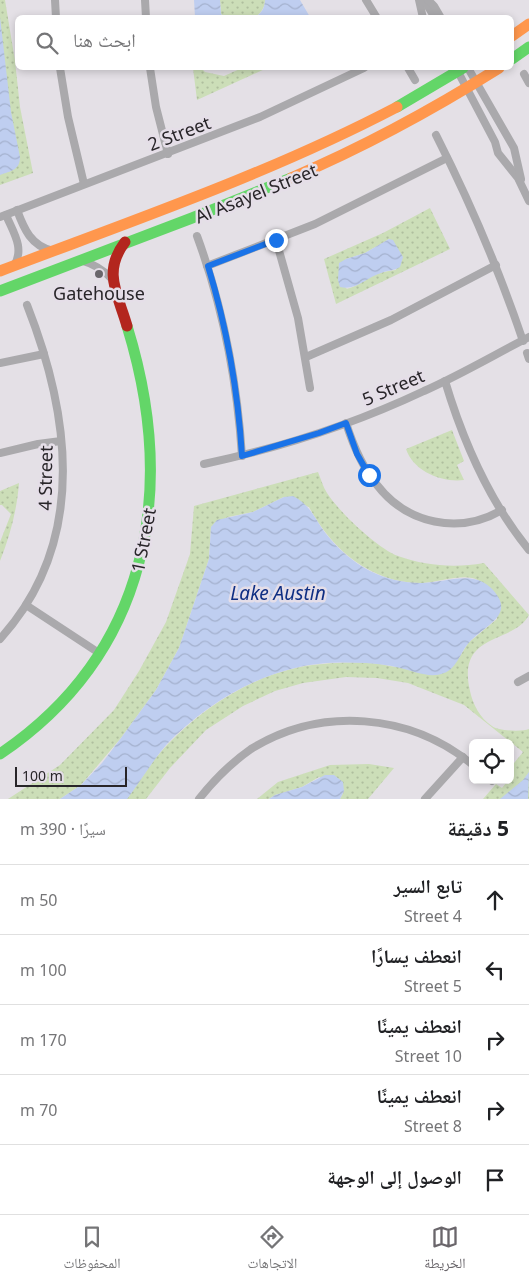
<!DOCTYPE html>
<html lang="ar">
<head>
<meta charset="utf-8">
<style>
  :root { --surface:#fff; --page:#f2f2f2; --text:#202124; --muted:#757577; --line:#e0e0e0; --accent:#6a666b }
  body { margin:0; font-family:"Noto Sans","Noto Naskh Arabic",sans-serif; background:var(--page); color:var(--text); direction:rtl }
  .controls { position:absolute; right:15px; bottom:15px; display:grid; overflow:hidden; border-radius:8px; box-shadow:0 2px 8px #0003 }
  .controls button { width:45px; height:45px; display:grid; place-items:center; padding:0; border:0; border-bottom:1px solid var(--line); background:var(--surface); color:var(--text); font:25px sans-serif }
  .scale { position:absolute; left:15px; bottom:12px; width:112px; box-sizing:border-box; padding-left:5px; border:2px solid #282529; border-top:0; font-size:14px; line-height:18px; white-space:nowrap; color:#282529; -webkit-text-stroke:4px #e5dee8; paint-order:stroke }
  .stop { position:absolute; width:15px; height:15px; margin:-11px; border:4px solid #1a73e8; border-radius:50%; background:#fff }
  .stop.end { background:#1a73e8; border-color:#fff; box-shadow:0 1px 5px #0008 }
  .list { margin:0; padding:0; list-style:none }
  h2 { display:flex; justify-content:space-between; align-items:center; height:65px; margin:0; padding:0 20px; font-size:21px }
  h2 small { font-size:16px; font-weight:400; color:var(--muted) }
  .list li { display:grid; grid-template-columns:32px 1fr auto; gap:15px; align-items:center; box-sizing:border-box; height:70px; padding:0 20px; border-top:1px solid var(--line) }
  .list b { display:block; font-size:19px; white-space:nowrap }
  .list p { margin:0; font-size:16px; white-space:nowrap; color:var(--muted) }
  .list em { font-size:16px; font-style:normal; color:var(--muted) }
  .icon { flex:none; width:28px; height:28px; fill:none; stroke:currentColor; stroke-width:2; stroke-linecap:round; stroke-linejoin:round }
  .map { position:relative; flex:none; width:529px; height:799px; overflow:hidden; direction:ltr }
  .search { position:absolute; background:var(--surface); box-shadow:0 2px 8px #0003; left:15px; right:15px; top:15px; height:55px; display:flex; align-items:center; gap:12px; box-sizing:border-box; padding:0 18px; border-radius:8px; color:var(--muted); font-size:19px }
  .sheet { height:415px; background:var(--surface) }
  nav { display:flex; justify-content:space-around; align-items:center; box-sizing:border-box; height:70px; border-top:1px solid var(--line); background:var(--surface); font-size:14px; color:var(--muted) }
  nav a { display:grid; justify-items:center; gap:2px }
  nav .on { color:var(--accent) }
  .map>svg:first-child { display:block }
  .park { fill:url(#park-dots); fill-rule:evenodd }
  .water { fill:url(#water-waves) }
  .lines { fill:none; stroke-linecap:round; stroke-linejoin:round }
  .street { stroke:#aaa9ac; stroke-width:8 }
  .fast { stroke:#63d668; stroke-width:11 }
  .slow { stroke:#ff974d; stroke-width:11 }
  .jam { stroke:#b3261e; stroke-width:11 }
  .route { stroke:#1a73e8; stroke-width:6 }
  .poi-dot { fill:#6a666b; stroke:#e5dee8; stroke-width:2 }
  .labels { text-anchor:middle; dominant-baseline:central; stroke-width:5; stroke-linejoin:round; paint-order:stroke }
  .street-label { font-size:18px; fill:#282529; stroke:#e5dee8 }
  .poi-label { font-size:18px; fill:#282529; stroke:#e5dee8 }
  .water-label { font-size:19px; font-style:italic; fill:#0f2e83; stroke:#e5dee8 }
</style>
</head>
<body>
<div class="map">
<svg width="529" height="799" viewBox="0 0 529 799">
  <defs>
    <pattern id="park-dots" width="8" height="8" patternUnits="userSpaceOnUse" patternTransform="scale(1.25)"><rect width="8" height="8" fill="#ccdeb8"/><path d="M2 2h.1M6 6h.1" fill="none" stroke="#afbe9e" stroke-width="1.8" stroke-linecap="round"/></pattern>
    <pattern id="water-waves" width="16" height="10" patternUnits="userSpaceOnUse" patternTransform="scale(1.25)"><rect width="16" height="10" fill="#bfcef0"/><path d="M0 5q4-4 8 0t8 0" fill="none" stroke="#a4b1ce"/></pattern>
  </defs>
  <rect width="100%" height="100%" fill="#e4e0e6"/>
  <g class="park">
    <path d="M0,0H5L15,61L20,107L33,173L0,185Z"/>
    <path d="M220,0H265C265,7 262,11 257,16L224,17L221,14Z"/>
    <path d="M193,68H201L205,72L224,76L242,68H267L197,100Z"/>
    <path d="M430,208L450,249L336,304L324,259L383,233ZM389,239L396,270C388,271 380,272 372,276C363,281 357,286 347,289L338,280L346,259L365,253Z"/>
    <path d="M452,430L464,461L457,465L464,480C442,483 413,471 406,449Z"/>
    <path d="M318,472C321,479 323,487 327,493C339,512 377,548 398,556C426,566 455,568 484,563L529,615C513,645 456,631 470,691C473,705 480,718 492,726C498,731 522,732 529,729V799H483L496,784L502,788C511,777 510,781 510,768L523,752L464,705L408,683L377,678L346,677L303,683L275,691L243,706L206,730L170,768L146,799H127C139,782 153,759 168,744C209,702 264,668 323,664C342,662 362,662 380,664C386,665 393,667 399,667C415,668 443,661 459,658L468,643L497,619L489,587C484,584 478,579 472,578C459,575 438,582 423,583C372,584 332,550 309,507L284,497L253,512L228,517L211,527L209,559L179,648L156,690L121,738L81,785L60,799H8L60,765L114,710L139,671L166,622L190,554L194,506Z"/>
    <path d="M19,483C17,510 10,536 0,561V542L11,514L2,505H0V491Z"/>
    <path d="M369,764L394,768L368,799H340L344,791L319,777L302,787L275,795L269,799H257L278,782L330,765Z"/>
  </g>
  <g class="water">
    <path d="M194,0H220L221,14L224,17H195Z"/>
    <path d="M265,0H300L310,17H254C261,15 265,7 265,0Z"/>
    <path d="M0,17L11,112L20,157C20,170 11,171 0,175Z"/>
    <path d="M389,239L393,240L403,257L400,267C394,271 388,270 381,273C367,277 356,291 340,287L338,280L339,263L346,259L365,253Z"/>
    <path d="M293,496C311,505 315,520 327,535C339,550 353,562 370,571C386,579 403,583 421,583C444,583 471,570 490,587C520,616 482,625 467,645C460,654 456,669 444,673C430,679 414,671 400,668C389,665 378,664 366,663C343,662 318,662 295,668C247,679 201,709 167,744C153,760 140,782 127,799H60L81,785L102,763L121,738L156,690L179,648L209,559L211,527L217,520L253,512L284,497Z"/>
    <path d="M529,772L528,799H500L523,780Z"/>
    <path d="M325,775H334L343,782L344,791L340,799H269L275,795L302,787Z"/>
  </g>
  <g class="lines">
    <g class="street">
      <path d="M55,0L56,18"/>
      <path d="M145,0L146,18"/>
      <path d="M366,0L377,18"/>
      <path d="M419,0L423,18"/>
      <path d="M424,0L435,18"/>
      <path d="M428,0L434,6L441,18"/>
      <path d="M60,68L68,117L84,184"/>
      <path d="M150,68L156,107L168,154"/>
      <path d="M408,68L415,80"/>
      <path d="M456,68L495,142L498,153L518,178L529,201"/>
      <path d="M468,68L514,148L521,179"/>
      <path d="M524,74L529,83"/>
      <path d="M436,135C470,202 499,270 523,341"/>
      <path d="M17,210C24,229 31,246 53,251"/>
      <path d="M6,215C13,232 25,248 14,266"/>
      <path d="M0,217L260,117L364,68"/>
      <path d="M197,236C223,307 237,379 242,456"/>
      <path d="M276,240L298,318L310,388"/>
      <path d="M80,260C94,264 103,269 112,279"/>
      <path d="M207,266L315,224L447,158"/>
      <path d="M527,353L529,359"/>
      <path d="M306,357L391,320L496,265"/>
      <path d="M0,363L44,354"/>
      <path d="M445,381C463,441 489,501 529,550"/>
      <path d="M346,423C353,445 362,467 377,485C407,524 459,535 502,510"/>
      <path d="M0,453L38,444L61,441"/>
      <path d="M204,464C280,448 354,424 424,391C460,375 494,355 529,337"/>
      <path d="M26,605L99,653"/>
      <path d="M0,639C87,543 71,417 27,305"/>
      <path d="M518,682L529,676"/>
      <path d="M491,780L492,781"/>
      <path d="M199,799C214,780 231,763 251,749C321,706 410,713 473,765"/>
      <path d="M425,799L463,757"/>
    </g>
    <g class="fast">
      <path d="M512,59L529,47"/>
      <path d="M397,107L463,68"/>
      <path d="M0,291L192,218L291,178"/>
      <path d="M0,754C149,653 178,491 127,326"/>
    </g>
    <g class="slow">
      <path d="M512,36L529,24"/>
      <path d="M291,178C364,147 432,110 499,68"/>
      <path d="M0,271C134,220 269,174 397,107"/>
    </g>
    <path class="jam" d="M125,242C102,272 118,294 127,326"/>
  </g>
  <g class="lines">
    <path class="route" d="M276,240L208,266C227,328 238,390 242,456L319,433L346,423L357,454L369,475"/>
  </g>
  <circle class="poi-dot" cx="99" cy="274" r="5"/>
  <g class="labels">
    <g class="street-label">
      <text transform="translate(179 133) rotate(-21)">2 Street</text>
      <text transform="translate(256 193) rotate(-22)">Al Asayel Street</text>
      <text transform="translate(393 387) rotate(-23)">5 Street</text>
      <text transform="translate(45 478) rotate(-89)">4 Street</text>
      <text transform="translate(143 540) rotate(-79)">1 Street</text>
    </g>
    <g class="poi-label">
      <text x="99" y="293">Gatehouse</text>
    </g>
    <g class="water-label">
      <text x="278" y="593">Lake Austin</text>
    </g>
  </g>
</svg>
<div class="controls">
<button><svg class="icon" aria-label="locate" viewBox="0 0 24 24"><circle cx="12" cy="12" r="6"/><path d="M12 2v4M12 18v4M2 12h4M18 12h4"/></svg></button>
</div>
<div class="scale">100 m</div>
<div class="stop" style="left:369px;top:475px"></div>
<div class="stop end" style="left:276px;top:240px"></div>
<div class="search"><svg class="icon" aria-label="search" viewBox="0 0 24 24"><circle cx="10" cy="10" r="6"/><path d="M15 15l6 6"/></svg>ابحث هنا</div>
</div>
<section class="sheet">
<h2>5 دقيقة<small>سيرًا · 390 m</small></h2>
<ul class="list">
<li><svg class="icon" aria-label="ahead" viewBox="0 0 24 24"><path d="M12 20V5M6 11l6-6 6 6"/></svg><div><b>تابع السير</b><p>4 Street</p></div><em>50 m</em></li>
<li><svg class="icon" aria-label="left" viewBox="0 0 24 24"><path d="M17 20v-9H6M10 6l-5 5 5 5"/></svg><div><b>انعطف يسارًا</b><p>5 Street</p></div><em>100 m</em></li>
<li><svg class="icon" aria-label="right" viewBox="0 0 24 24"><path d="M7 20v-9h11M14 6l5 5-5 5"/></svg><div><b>انعطف يمينًا</b><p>10 Street</p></div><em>170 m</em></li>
<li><svg class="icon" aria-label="right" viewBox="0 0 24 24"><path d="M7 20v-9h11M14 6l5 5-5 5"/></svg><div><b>انعطف يمينًا</b><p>8 Street</p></div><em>70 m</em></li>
<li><svg class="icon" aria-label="arrive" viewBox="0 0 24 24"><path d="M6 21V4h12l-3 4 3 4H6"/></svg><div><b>الوصول إلى الوجهة</b></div></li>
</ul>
</section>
<nav>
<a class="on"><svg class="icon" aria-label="map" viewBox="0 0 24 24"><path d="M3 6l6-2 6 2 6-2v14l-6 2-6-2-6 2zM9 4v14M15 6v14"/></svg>الخريطة</a>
<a><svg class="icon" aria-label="directions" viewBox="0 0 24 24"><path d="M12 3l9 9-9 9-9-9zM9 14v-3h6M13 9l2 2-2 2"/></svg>الاتجاهات</a>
<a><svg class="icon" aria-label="saved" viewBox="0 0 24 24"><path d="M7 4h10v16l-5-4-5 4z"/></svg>المحفوظات</a>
</nav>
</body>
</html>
